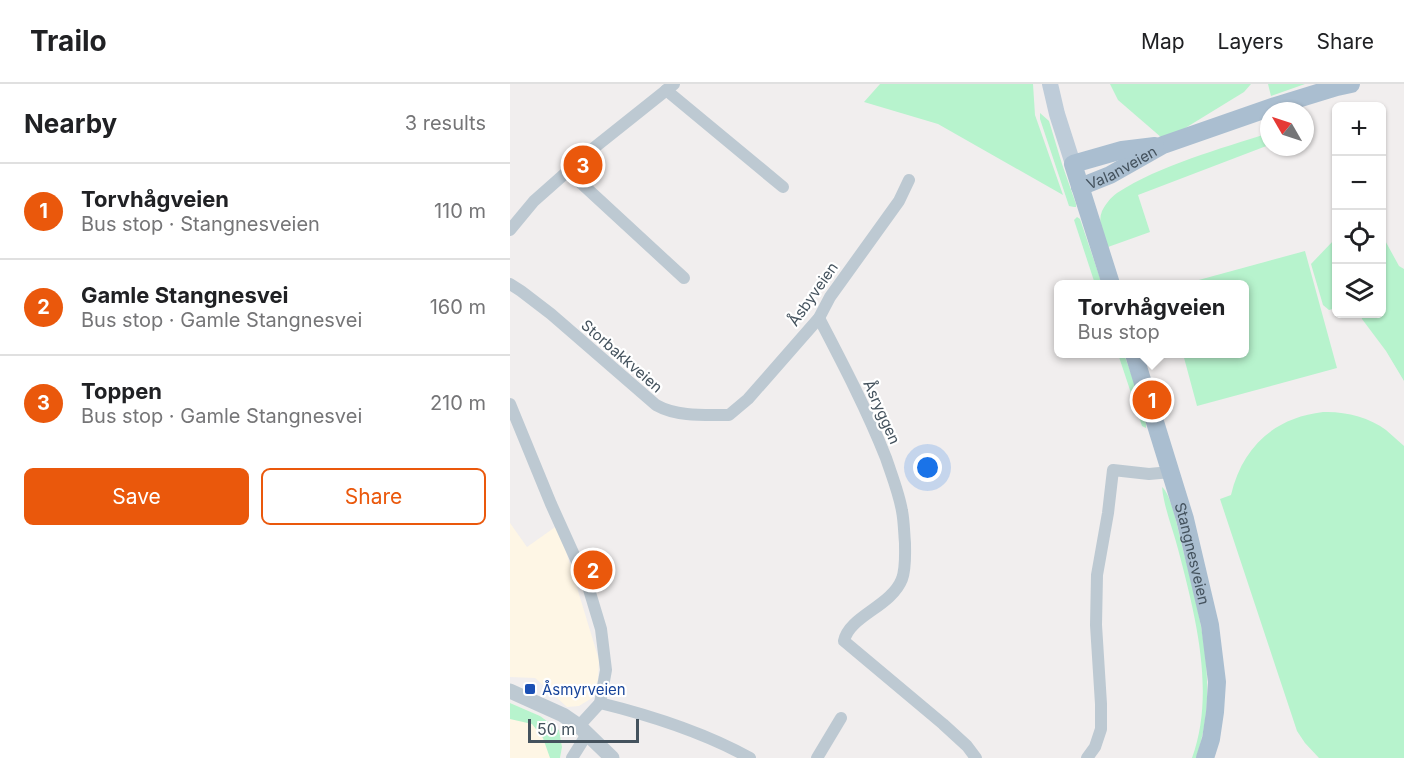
<!DOCTYPE html>
<html lang="en">
<head>
<meta charset="utf-8">
<style>
  :root { --surface:#fff; --page:#f2f2f2; --text:#202124; --muted:#757577; --line:#e0e0e0; --accent:#ea580c }
  body { margin:0; font-family:Inter,sans-serif; background:var(--page); color:var(--text) }
  .controls { position:absolute; right:18px; top:18px; display:grid; overflow:hidden; border-radius:9px; box-shadow:0 2px 4px #0004 }
  .controls button { width:54px; height:54px; display:grid; place-items:center; padding:0; border:0; border-bottom:2px solid var(--line); background:var(--surface); color:var(--text); font:30px sans-serif }
  .compass { position:absolute; left:750px; top:18px; width:54px; height:54px; border-radius:50%; background:var(--surface); box-shadow:0 2px 4px #0004; rotate:309deg }
  .scale { position:absolute; left:18px; bottom:15px; width:111px; box-sizing:border-box; padding-left:6px; border:3px solid #44525d; border-top:0; font-size:16px; line-height:21px; white-space:nowrap; color:#44525d; -webkit-text-stroke:4px #fff; paint-order:stroke }
  .you { position:absolute; left:418px; top:384px; width:21px; height:21px; margin:-15px; border:4px solid #fff; border-radius:50%; background:#1a73e8; box-shadow:0 0 0 9px #1a73e833 }
  .badge { display:grid; place-items:center; width:39px; height:39px; border-radius:50%; background:var(--accent); color:#fff; font-size:20px; font-weight:700 }
  .pin { position:absolute; translate:-50% -50%; border:3px solid #fff; box-shadow:0 2px 6px #0006 }
  .popup { position:absolute; left:544px; top:196px; width:195px; height:78px; box-sizing:border-box; display:grid; place-content:center; border-radius:9px; background:var(--surface); filter:drop-shadow(0 2px 4px #0005); font-size:20px; white-space:nowrap; color:var(--muted) }
  .popup b { font-size:22px; color:var(--text) }
  .popup::after { content:''; position:absolute; left:50%; top:100%; margin-left:-12px; border:12px solid transparent; border-top-color:var(--surface) }
  .list { margin:0; padding:0; list-style:none }
  h2 { display:flex; justify-content:space-between; align-items:center; height:78px; margin:0; padding:0 24px; font-size:26px }
  h2 small { font-size:20px; font-weight:400; color:var(--muted) }
  .list li { display:grid; grid-template-columns:39px 1fr auto; gap:18px; align-items:center; box-sizing:border-box; height:96px; padding:0 24px; border-top:2px solid var(--line) }
  .list b { display:block; font-size:22px; white-space:nowrap }
  .list p { margin:0; font-size:20px; white-space:nowrap; color:var(--muted) }
  .list em { font-size:20px; font-style:normal; color:var(--muted) }
  .actions { display:flex; gap:12px; padding:18px 24px }
  .actions a { flex:1; padding:14px 0; border:2px solid var(--accent); border-radius:9px; text-align:center; font-size:21px; color:var(--accent) }
  .actions .main { background:var(--accent); color:#fff }
  .icon { flex:none; width:33px; height:33px; fill:none; stroke:currentColor; stroke-width:2; stroke-linecap:round; stroke-linejoin:round }
  .map { position:relative; flex:none; width:894px; height:674px; overflow:hidden }
  header { display:flex; align-items:center; gap:36px; box-sizing:border-box; height:84px; padding:0 30px; background:var(--surface); border-bottom:2px solid var(--line) }
  header strong { font-size:28px }
  nav { display:flex; gap:33px; margin-inline-start:auto; font-size:21px }
  main { display:flex }
  aside { flex:1; background:var(--surface) }
  .map>svg:first-child { display:block }
  .commercial { fill:#fef6e5 }
  .green { fill:#b7f3cd }
  .lines { fill:none; stroke-linecap:round; stroke-linejoin:round }
  .minor { stroke:#bdc9d2; stroke-width:12 }
  .tertiary { stroke:#bdc9d2; stroke-width:15 }
  .secondary { stroke:#beccd9; stroke-width:16 }
  .primary { stroke:#aabed0; stroke-width:18 }
  .transit-dot { fill:#1a4fb4; stroke:#fff; stroke-width:2 }
  .labels { text-anchor:middle; dominant-baseline:central; stroke-width:4.5; stroke-linejoin:round; paint-order:stroke }
  .street-label { font-size:15px; fill:#44525d; stroke:#fff }
  .transit-label { font-size:15px; fill:#164399; stroke:#fff; text-anchor:start }
</style>
</head>
<body>
<header>
<strong>Trailo</strong>
<nav><a>Map</a><a>Layers</a><a>Share</a></nav>
</header>
<main>
<aside>
<h2>Nearby<small>3 results</small></h2>
<ul class="list">
<li><span class="badge">1</span><div><b>Torvhågveien</b><p>Bus stop · Stangnesveien</p></div><em>110 m</em></li>
<li><span class="badge">2</span><div><b>Gamle Stangnesvei</b><p>Bus stop · Gamle Stangnesvei</p></div><em>160 m</em></li>
<li><span class="badge">3</span><div><b>Toppen</b><p>Bus stop · Gamle Stangnesvei</p></div><em>210 m</em></li>
</ul>
<div class="actions"><a class="main">Save</a><a>Share</a></div>
</aside>
<div class="map">
<svg width="894" height="674" viewBox="0 0 894 674">
  <rect width="100%" height="100%" fill="#f1eeee"/>
  <g class="commercial">
    <path d="M0,439L17,463L48,441L89,576L88,595L82,614L69,622L57,623L25,594L0,593Z"/>
    <path d="M0,619L30,632L49,646L52,663L50,674H0Z"/>
  </g>
  <g class="green">
    <path d="M370,0H523L525,31L553,111L428,40L354,18Z"/>
    <path d="M600,0H741L734,8L659,54H652L608,16Z"/>
    <path d="M758,0H795L761,12Z"/>
    <path d="M530,29L539,37L552,80L566,120V123H564L559,122L530,35Z"/>
    <path d="M759,49V61L628,111L640,148L598,163C594,151 587,139 592,127C595,121 601,113 607,109C650,81 710,65 759,49Z"/>
    <path d="M567,133L570,135L592,200H585L564,136Z"/>
    <path d="M872,151L889,182L894,185V297L876,267L852,235L851,230H872Z"/>
    <path d="M824,156L826,177V224L819,226L813,221L801,180Z"/>
    <path d="M795,167L827,284L687,322L673,270H735V200H674Z"/>
    <path d="M608,270H614C619,285 638,331 636,344L632,342Z"/>
    <path d="M813,328C834,327 859,333 876,346C882,351 888,357 894,362V674H809L795,659L787,647L710,415L721,411C732,364 763,334 813,328Z"/>
    <path d="M652,403C661,410 668,445 671,458C689,528 711,602 686,674H682C706,608 685,530 668,465C663,445 654,424 652,403Z"/>
    <path d="M0,619L30,632L49,646L52,663L50,674H40L33,654L22,640L0,635Z"/>
  </g>
  <g class="lines">
    <g class="minor">
      <path d="M156,6L273,103"/>
      <path d="M58,87L174,194"/>
      <path d="M0,146L24,117L85,63L164,0"/>
      <path d="M0,200L11,207L41,230L146,321C167,333 195,331 219,331L238,315L309,234L320,213L389,117L399,96"/>
      <path d="M309,234C333,280 357,326 376,374C382,392 389,409 392,427C394,437 394,448 395,459C395,471 396,484 392,495C381,523 339,532 334,557L433,640L457,662L466,674"/>
      <path d="M0,320L41,420L78,502L91,545L96,586L90,619L69,642"/>
      <path d="M90,619C139,631 195,649 240,674"/>
      <path d="M62,674L77,650"/>
      <path d="M307,674L331,634"/>
      <path d="M577,674L585,663L591,645V620L586,541L587,491L598,429L603,386L639,390L661,388"/>
    </g>
    <path class="tertiary" d="M0,607L53,631L69,642L102,674"/>
    <path class="secondary" d="M540,0L547,30L563,80"/>
    <g class="primary">
      <path id="s1" d="M570,103L600,91L653,61L765,22L827,3L841,0"/>
      <path d="M601,200L563,80L612,66L645,62"/>
      <path id="s2" d="M624,270L675,435L700,541L707,598L705,628L701,655L695,674"/>
    </g>
  </g>
  <rect class="transit-dot" x="14" y="599" width="12" height="12" rx="3"/>
  <g class="labels">
    <g class="street-label">
      <text stroke="none"><textPath href="#s1" startOffset="46">Valanveien</textPath></text>
      <text transform="translate(303 210) rotate(-55)">Åsbyveien</text>
      <text transform="translate(112 272) rotate(41)">Storbakkveien</text>
      <text transform="translate(372 328) rotate(66)">Åsryggen</text>
      <text stroke="none"><textPath href="#s2" startOffset="208">Stangnesveien</textPath></text>
    </g>
    <g class="transit-label">
      <text x="32" y="605">Åsmyrveien</text>
    </g>
  </g>
</svg>
<div class="controls">
<button>+</button>
<button>−</button>
<button><svg class="icon" aria-label="locate" viewBox="0 0 24 24"><circle cx="12" cy="12" r="6"/><path d="M12 2v4M12 18v4M2 12h4M18 12h4"/></svg></button>
<button><svg class="icon" aria-label="layers" viewBox="0 0 24 24"><path d="M12 4l9 5-9 5-9-5zM3 14l9 5 9-5"/></svg></button>
</div>
<svg class="compass" viewBox="-18 -18 36 36"><path d="M0-13l5 13h-10z" fill="#e53935"/><path d="M0 13l5-13h-10z" fill="#757577"/></svg>
<div class="scale">50 m</div>
<div class="you"></div>
<div class="pin badge" style="left:642px;top:316px">1</div>
<div class="popup"><b>Torvhågveien</b>Bus stop</div>
<div class="pin badge" style="left:83px;top:486px">2</div>
<div class="pin badge" style="left:73px;top:81px">3</div>
</div>
</main>
</body>
</html>
